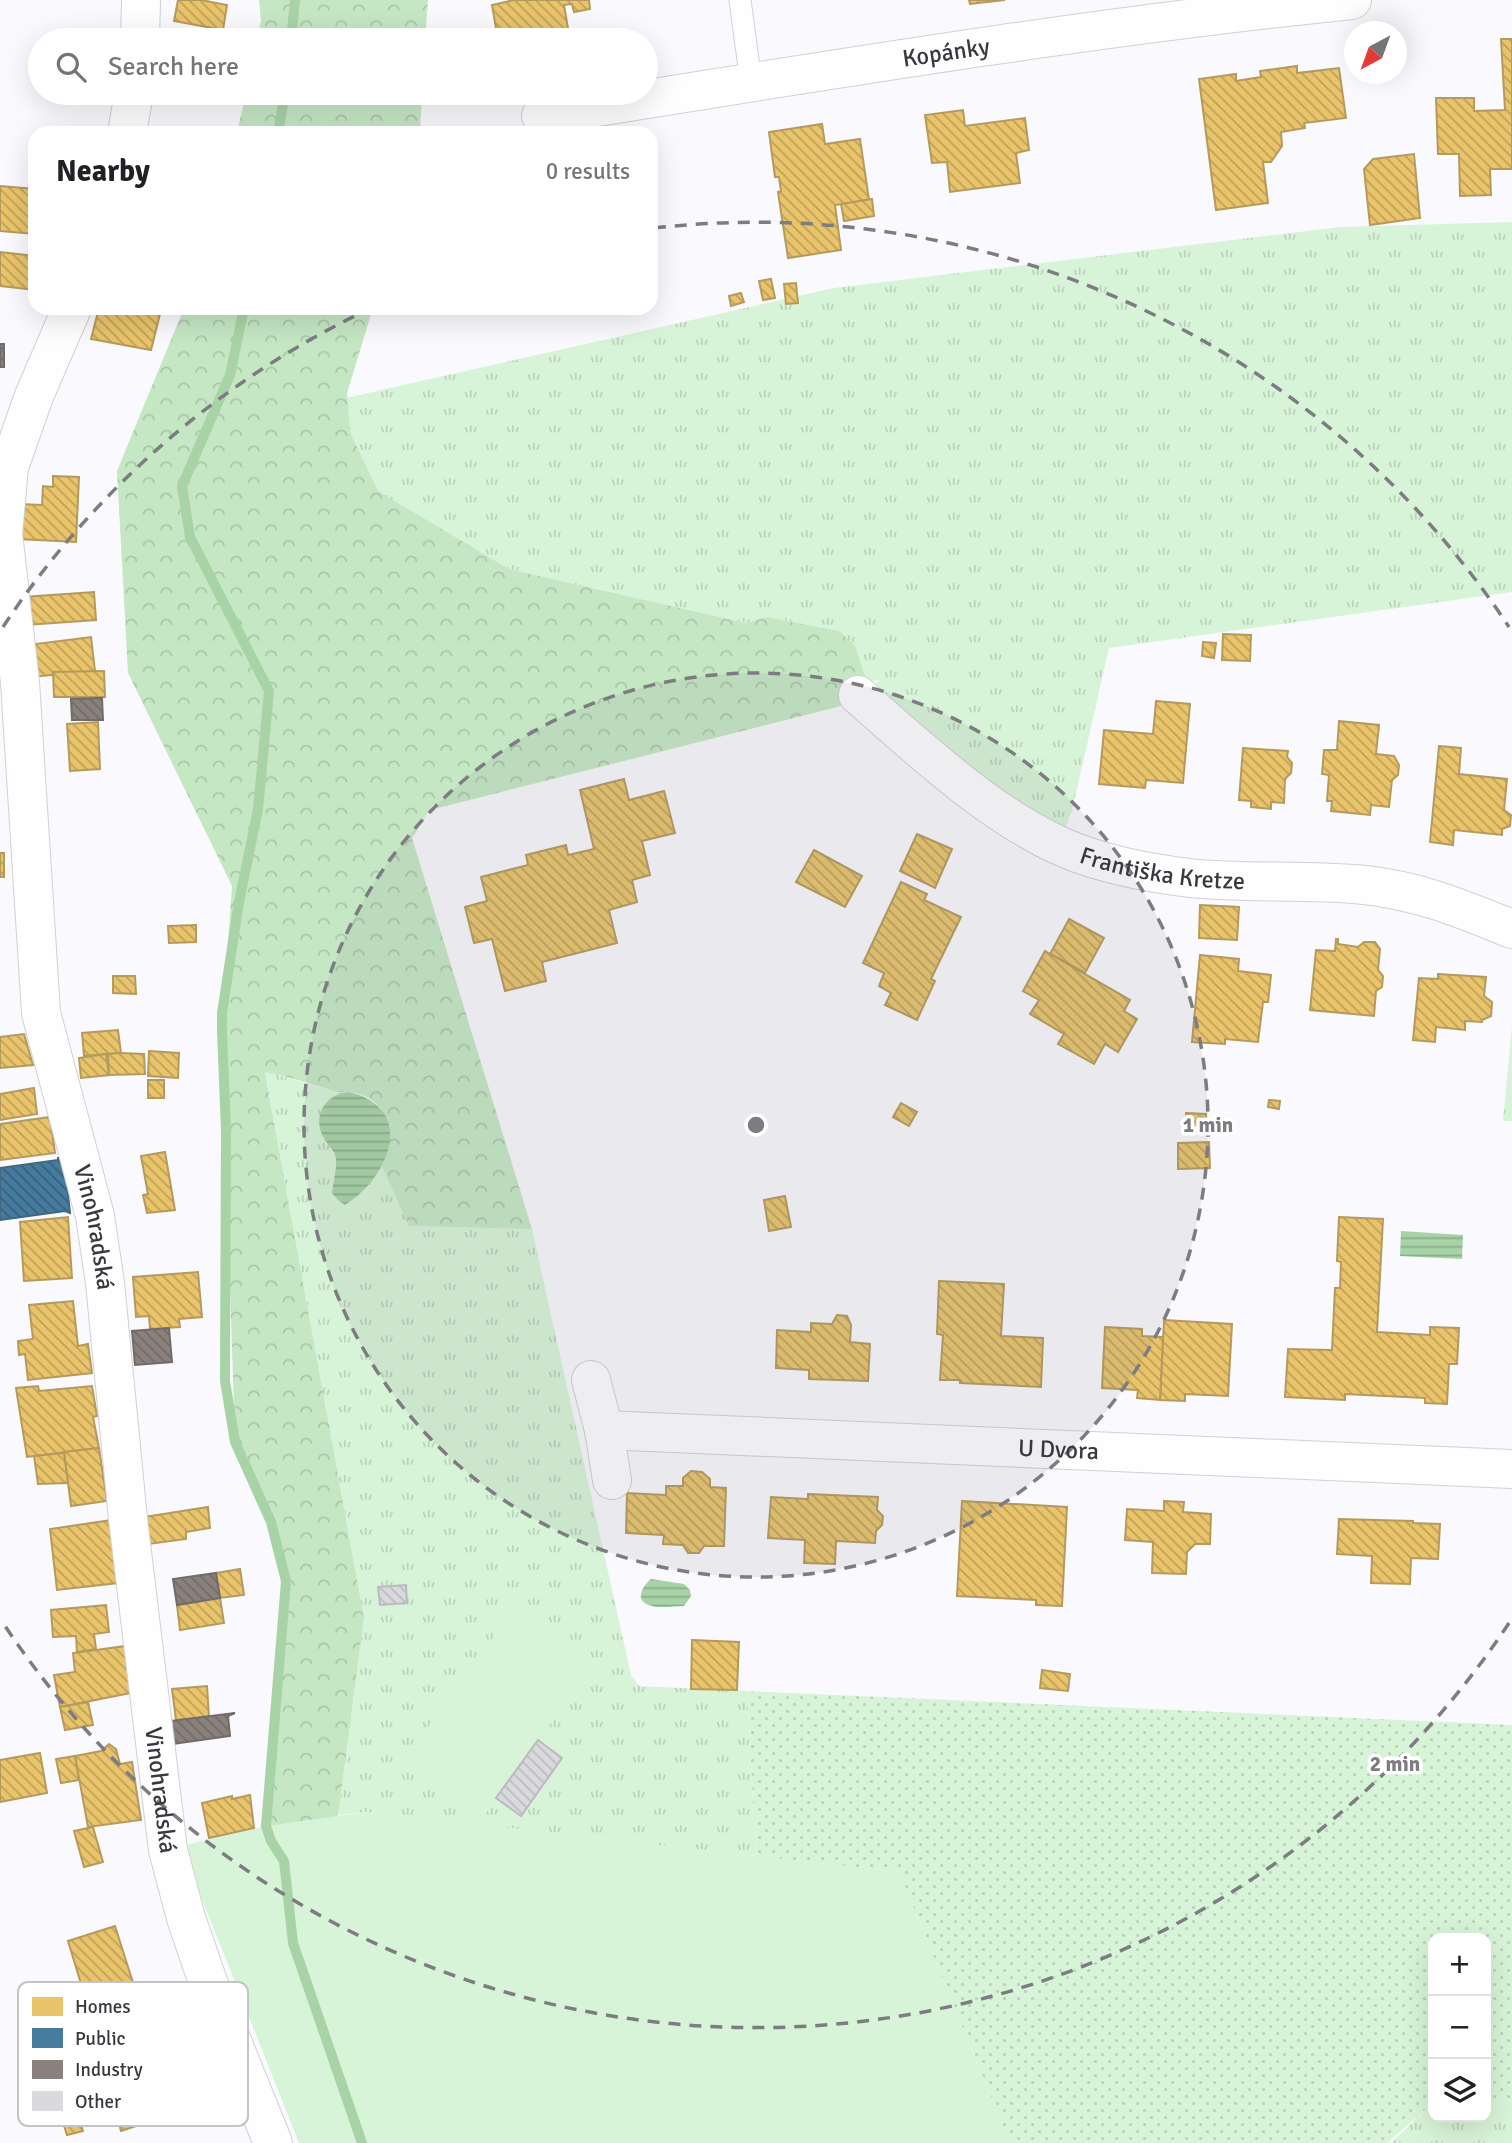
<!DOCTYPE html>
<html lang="en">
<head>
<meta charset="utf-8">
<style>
  :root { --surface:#fff; --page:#f6f6f6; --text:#202124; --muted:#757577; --line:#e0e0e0 }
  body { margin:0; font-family:Signika,sans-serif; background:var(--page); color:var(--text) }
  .controls { position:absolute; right:21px; bottom:21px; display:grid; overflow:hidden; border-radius:14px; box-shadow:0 7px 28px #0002 }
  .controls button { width:63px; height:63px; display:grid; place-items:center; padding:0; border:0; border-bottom:2px solid var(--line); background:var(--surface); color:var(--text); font:35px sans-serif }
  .compass { position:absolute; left:1344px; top:21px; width:63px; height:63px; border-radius:50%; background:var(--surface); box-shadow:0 7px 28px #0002; rotate:221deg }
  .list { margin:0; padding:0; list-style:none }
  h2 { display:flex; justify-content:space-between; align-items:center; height:91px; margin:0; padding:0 28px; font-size:30px }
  h2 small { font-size:23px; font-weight:400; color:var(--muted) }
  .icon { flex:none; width:38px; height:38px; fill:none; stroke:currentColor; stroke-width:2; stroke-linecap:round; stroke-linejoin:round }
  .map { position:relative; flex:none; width:1512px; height:2143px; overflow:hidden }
  .search { position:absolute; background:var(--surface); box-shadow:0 7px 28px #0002; left:28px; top:28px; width:630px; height:77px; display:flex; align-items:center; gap:18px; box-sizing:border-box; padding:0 24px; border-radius:38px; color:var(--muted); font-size:26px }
  .panel { position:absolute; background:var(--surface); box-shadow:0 7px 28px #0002; left:28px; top:126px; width:630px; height:189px; border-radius:21px }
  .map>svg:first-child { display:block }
  .grass { fill:url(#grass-tufts) }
  .forest { fill:url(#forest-crowns) }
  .park { fill:url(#park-dots) }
  .garden { fill:#d8f4d8 }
  .water { fill:url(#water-rules) }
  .homes { fill:url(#homes-back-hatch); stroke:#b49a5d; stroke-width:2 }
  .public { fill:url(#public-back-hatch); stroke:#426780; stroke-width:2 }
  .industry { fill:url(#industry-back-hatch); stroke:#726b69; stroke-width:2 }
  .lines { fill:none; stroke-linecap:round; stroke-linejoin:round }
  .stream { stroke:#a8d3a7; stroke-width:10 }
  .building { fill:url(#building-back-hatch); stroke:#bbbabe; stroke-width:2 }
  .lane-casing { stroke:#d1d0d4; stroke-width:23 }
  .street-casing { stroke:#d1d0d4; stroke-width:40 }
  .lane { stroke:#fefeff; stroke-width:21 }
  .street { stroke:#fefeff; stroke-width:38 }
  .ring { fill:none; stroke:#7d7c81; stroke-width:3.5; stroke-dasharray:12 9 }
  .labels { text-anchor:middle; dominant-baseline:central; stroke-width:7; stroke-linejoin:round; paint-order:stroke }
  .street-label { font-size:24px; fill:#3a383e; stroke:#fff }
  .key { fill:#fff; stroke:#c4c3c5; stroke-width:2 }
  .key-label { font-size:19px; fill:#3a383e }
  .centre { fill:#7d7c81; stroke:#fff; stroke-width:3.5 }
  .ring-label { font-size:21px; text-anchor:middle; font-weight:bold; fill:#7d7c81; stroke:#fff; stroke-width:7; stroke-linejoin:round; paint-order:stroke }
</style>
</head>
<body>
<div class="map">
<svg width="1512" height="2143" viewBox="0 0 1512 2143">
  <defs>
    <pattern id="grass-tufts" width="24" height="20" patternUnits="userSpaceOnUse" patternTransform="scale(1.75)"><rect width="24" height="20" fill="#d8f4d8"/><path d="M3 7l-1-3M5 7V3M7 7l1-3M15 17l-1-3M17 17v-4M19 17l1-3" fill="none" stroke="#bad2ba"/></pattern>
    <pattern id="forest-crowns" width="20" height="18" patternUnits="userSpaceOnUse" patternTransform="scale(1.75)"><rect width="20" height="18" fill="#c5e7c4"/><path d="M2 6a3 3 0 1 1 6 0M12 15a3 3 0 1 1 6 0" fill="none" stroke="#aac7a9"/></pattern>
    <pattern id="park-dots" width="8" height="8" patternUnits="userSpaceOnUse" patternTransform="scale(1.75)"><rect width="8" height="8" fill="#d8f4d8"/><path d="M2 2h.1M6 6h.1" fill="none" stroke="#bad2ba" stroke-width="1.8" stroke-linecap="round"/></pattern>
    <pattern id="water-rules" width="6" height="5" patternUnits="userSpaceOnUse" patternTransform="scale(1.75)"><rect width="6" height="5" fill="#a8d3a7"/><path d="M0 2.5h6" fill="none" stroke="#8aac89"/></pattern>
    <pattern id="homes-back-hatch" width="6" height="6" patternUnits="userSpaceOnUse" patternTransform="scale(1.75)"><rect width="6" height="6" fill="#e9c46a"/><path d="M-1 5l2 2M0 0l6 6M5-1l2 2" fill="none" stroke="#bea059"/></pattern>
    <pattern id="public-back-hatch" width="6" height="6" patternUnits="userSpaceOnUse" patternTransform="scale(1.75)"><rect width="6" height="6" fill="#457b9d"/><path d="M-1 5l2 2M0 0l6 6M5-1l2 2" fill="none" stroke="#38607a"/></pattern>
    <pattern id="industry-back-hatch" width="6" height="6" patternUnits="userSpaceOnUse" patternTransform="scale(1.75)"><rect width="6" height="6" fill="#8a817c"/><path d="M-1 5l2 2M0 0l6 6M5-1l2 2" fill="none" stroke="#726b67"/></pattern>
    <pattern id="building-back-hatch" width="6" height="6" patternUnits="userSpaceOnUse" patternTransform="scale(1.75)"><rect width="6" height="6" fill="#dad9dd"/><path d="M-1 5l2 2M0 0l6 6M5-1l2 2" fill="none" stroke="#bcbbbf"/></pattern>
  </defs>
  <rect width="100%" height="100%" fill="#faf9fd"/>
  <g class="grass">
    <path d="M1512,222V592L1109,648L1072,811L1064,831L1008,802L870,687L880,680L867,682L839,631L767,617L746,623L509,569L377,491L344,419L346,398L834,288L1340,227Z"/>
    <path d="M1512,1025V1121H1503Z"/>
    <path d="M265,1071L339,1093L359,1094L370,1100L383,1112L390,1125L391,1144L386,1159L409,1226L532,1229L631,1675L639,1686L747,1691L756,1856L367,1812L338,1815L364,1618Z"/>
    <path d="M1512,2099V2143H1391L1426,2109L1433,2108V2117H1486V2102Z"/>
  </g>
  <g class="forest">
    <path d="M259,0H428L425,40H257L261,20Z"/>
    <path d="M246,93H422L420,133H237Z"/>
    <path d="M184,308H373L347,393L350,432L378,491L509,569L746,623L767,617L839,631L855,646L867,682L853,703L438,808L433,805L412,838L532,1229L409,1226L382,1166C395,1139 392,1106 360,1094C351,1091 342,1094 333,1091C311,1084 288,1076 265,1072L364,1618L333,1854L284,1861L266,1826L286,1581L271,1522L235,1442L222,1032L232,886L128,673L117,471Z"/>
  </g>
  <path class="park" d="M747,1691L1512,1725V2099L1486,2102V1938H1433V2108L1426,2109L1387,2143H1010L899,1872L756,1856Z"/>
  <g class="garden">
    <path d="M517,1604L596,1660L481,1820L402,1763Z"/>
    <path d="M367,1812L899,1872L1010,2143H299L181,1846L266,1826Z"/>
  </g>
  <g class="water">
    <path d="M349,1092C418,1109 389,1178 345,1205L338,1200L332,1193C333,1182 337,1169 336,1159C335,1150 329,1147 325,1140C311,1118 324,1094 349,1092Z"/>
    <path d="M1401,1231L1463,1235L1462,1259L1400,1256Z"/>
    <path d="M651,1579L684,1584L690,1590L691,1596L684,1606C674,1606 659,1609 649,1605C634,1600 643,1585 651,1579Z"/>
  </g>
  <g class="homes">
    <path d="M178,0H201L227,5L223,30L174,21Z"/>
    <path d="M514,0H589L590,9L574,12L572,4L564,5L570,40H498L492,5Z"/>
    <path d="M969,0H1005L970,4Z"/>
    <path d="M1501,39H1512V169H1490L1491,195L1460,196L1459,154H1438L1436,98H1474V111L1505,110Z"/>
    <path d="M1297,66V73L1339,68L1346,118L1304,123L1305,128L1281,132L1282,146L1271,162H1263L1268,203L1216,210L1199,79L1236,74V81L1261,77L1260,71Z"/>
    <path d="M963,110L965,126L1025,118L1029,150L1016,153L1020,183L950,192L947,162L932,163L925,115Z"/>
    <path d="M822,124L825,144L860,139L869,200L835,205L841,250L788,258L778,192L781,191L779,177H775L769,132Z"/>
    <path d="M1414,154L1420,218L1370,225L1364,169L1373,159Z"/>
    <path d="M0,186L35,189V234L0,231Z"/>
    <path d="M872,199L874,216L844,221L841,204Z"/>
    <path d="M0,252L35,256V290L0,286Z"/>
    <path d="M771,279L775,298L763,300L759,281Z"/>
    <path d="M796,283L798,303L786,304L784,284Z"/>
    <path d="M741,293L744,302L731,306L729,296Z"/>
    <path d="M99,308H120L160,314L151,350L91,339Z"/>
    <path d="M53,476L79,477L76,542L18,539L20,504L42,505L43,486L53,487Z"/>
    <path d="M94,592L96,620L26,625L23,597Z"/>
    <path d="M1223,634L1251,635L1250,661L1222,660Z"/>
    <path d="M91,637L95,671L31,677L27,645Z"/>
    <path d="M1203,642L1216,643L1214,658L1202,656Z"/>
    <path d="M104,671L105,697H54L53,672Z"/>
    <path d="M1156,701L1190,704L1183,783L1146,780L1145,788L1099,784L1104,730L1153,734Z"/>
    <path d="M1339,721L1379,725L1376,754L1394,756L1399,765L1398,775L1392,780L1389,807L1371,805L1370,815L1331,811L1332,801H1327L1329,775L1322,774L1324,750H1337Z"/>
    <path d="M98,722L100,769L70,771L67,724Z"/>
    <path d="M1439,746L1461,748L1459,774L1507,779L1504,810L1511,815L1510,826L1502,829V835L1454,830L1453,845L1430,842Z"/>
    <path d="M1243,748L1288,751L1287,757L1292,763L1291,773L1285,779L1284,803L1271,802V809L1251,807V801L1239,800Z"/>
    <path d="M624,779L629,800L664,791L675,833L642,841L650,875L632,880L637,902L609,910L617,943L542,962L546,981L505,991L492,939L474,943L465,907L487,901L481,877L528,865L526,855L566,845L568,855L594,849L580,790Z"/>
    <path d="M917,834L952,849L935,888L900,871Z"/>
    <path d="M814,850L862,876L845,907L796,882Z"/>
    <rect x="0" y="853" width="4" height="24"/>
    <path d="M901,882L927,894L924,900L961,917L931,979L935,981L917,1020L885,1005L891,993L879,986L884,973L863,963Z"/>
    <path d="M1200,905L1239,907L1237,940L1199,938Z"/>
    <path d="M1069,919L1104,938L1085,973L1050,954Z"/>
    <path d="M196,925V942L169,943L168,926Z"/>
    <path d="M1336,939H1338V944L1358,947L1364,942H1375L1380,949L1378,970L1383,976L1382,987L1376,991L1374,1016L1310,1010L1316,950L1335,951Z"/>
    <path d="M1045,951L1130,1000L1124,1011L1137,1019L1118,1052L1105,1044L1094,1064L1058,1044L1064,1034L1030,1014L1039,1000L1023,991Z"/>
    <path d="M1200,955L1239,959L1238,971L1271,975L1268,1002H1263L1258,1042L1225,1039V1044L1192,1042Z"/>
    <path d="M1438,974L1486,977L1484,996L1492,1002L1491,1016L1482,1020V1022L1465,1021V1030L1436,1027L1435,1042L1413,1040L1419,978L1438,979Z"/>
    <path d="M113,976H135L136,994L113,993Z"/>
    <path d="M118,1030L121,1053L84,1056L82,1033Z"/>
    <path d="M24,1034L33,1065L0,1068V1037Z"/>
    <path d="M149,1051L179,1053L178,1078L148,1076Z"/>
    <path d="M121,1053L144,1054L145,1074L109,1075L108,1054Z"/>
    <path d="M106,1054L109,1075L81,1078L79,1058Z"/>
    <rect x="148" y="1080" width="16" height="18"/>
    <path d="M34,1088L37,1114L0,1120V1094Z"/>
    <path d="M1269,1100L1280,1101L1279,1109L1268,1107Z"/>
    <path d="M901,1103L917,1112L909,1126L893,1117Z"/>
    <path d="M1186,1113L1206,1114L1205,1133L1185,1132Z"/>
    <path d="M50,1117L55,1153L0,1160V1124Z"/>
    <path d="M1209,1142L1210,1168L1178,1169V1143Z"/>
    <path d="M165,1152L175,1210L147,1213L143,1195L148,1194L141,1156Z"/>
    <path d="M785,1196L791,1227L769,1231L764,1200Z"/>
    <path d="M68,1217L72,1278L24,1281L20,1222Z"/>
    <path d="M1339,1217L1383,1219L1377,1332L1430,1335V1327L1459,1328L1457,1364H1449L1447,1404L1425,1403V1398L1345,1394V1400L1285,1397L1288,1349L1332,1350L1335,1288H1340L1341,1262L1337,1261Z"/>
    <path d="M198,1272L202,1317L179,1319L180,1327L150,1329L149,1316L136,1317L133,1277Z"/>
    <path d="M939,1281L1004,1284L1001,1336L1043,1338L1041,1387L960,1383V1380H940L943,1335L937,1334Z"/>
    <path d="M73,1301L78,1346L88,1344L92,1373L28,1380L25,1354L19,1355L18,1341L33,1339L29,1305Z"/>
    <path d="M837,1315L847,1316L851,1325L850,1342L870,1344L868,1381L809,1379V1370L776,1368L777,1330L811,1332V1323L832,1324Z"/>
    <path d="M1164,1320L1232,1324L1228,1396L1185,1394V1401L1160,1400Z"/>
    <path d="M1105,1327L1142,1329V1336L1163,1337L1160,1400L1137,1398L1138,1390L1102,1388Z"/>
    <path d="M38,1386L39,1391L92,1386L97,1416L93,1417L99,1448L27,1457L16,1388Z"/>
    <path d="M99,1448L107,1501L71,1506L64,1452Z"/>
    <path d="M64,1453L68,1483L38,1484L34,1456Z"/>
    <path d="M691,1471L702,1472L710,1479V1487L726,1488L724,1546H704L699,1553H688L683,1545L663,1544L664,1535L626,1533L627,1493L666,1495V1486H683V1478Z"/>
    <path d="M808,1494L878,1497L877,1510L883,1516L882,1525L876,1531L875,1543L836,1541L835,1564L804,1563L805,1540L768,1538L771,1497L808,1499Z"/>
    <path d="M962,1501L1067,1507L1062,1606L1036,1605V1600L957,1596Z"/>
    <path d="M1164,1501L1184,1502L1183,1512L1211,1514L1210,1544H1195L1187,1552L1186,1574L1152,1573L1153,1542L1125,1540L1127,1509L1164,1511Z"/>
    <path d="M208,1507L210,1528L186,1532V1539L149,1544L144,1517Z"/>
    <path d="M1339,1519L1413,1521V1523L1440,1524L1438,1559L1411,1558L1410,1584L1371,1583L1372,1556L1337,1554Z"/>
    <path d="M112,1520L118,1583L57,1590L50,1529Z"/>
    <path d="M240,1569L244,1595L220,1598L216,1573Z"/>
    <path d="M220,1598L224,1623L180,1630L177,1605Z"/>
    <path d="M106,1605L109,1632L94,1634L96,1649L77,1652L76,1636L53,1637L51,1610Z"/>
    <path d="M692,1640L739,1642L737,1690L691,1689Z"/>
    <path d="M126,1646L131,1693L60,1707L54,1675L75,1672L73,1653Z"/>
    <path d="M1042,1670L1070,1674L1068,1691L1040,1688Z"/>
    <path d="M207,1686L209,1717L176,1720L172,1689Z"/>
    <path d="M88,1702L93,1725L65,1730L60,1707Z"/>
    <path d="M109,1744L116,1749L120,1764L132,1762L141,1820L88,1827L75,1756L101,1751Z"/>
    <path d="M40,1753L47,1793L0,1802V1760Z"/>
    <path d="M75,1756L79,1780L61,1783L56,1759Z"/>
    <path d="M250,1795L254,1828L209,1838L202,1803L232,1796V1799Z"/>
    <path d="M93,1827L103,1862L84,1867L74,1831Z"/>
    <path d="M115,1926L136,1992L88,2007L68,1941Z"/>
    <path d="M153,2053L169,2102L141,2111L145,2123L121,2131L103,2069Z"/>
    <path d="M70,2090L83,2131L67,2135L54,2095Z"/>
  </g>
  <path class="public" d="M58,1158H64L70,1213L65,1211L0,1220V1168L58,1160Z"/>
  <g class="industry">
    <rect x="0" y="344" width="4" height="23"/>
    <path d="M102,698L103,720H72L71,699Z"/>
    <path d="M169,1328L172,1362L135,1365L132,1331Z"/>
    <path d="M216,1573L220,1598L177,1605L173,1579Z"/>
    <path d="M235,1713L228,1716L230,1736L172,1744L170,1721Z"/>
  </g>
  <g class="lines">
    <g class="stream">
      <path d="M291,40L295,0"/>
      <path d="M278,133L285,93"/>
      <path d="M244,308L230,375L182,486L190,537L269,691L258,809L239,902L222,1013V1032L226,1130L225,1381L235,1442L271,1522L286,1581L266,1826L271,1841L284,1861L293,1943L362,2143"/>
    </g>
  </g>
  <g class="building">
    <path d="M406,1585L407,1603L380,1605L378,1587Z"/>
    <path d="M538,1740L562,1758L521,1816L496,1798Z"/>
  </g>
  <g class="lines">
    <g class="lane-casing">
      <path id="lane" d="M740,0L751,82"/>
    </g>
    <g class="street-casing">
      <g id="street">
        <path d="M140,40L141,0"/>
        <path id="s1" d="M541,116C811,73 1080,28 1352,0"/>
        <path d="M127,133L134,93"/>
        <path id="s2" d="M72,308L34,396L9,467L3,534L20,682L41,1013L95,1216L105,1283L128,1519L168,1850L186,1918L208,1982L273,2143"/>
        <path id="s3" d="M858,695C923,752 1008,833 1092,858C1123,868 1157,874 1190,878C1248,884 1307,879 1365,885C1420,891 1462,909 1512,929"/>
        <path d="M591,1380L604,1430L612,1480"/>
        <path id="s4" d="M604,1430L1512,1469"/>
      </g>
    </g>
    <use href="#lane" class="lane"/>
    <use href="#street" class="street"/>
  </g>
  <circle cx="756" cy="1125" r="452" fill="#7d7c81" fill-opacity=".12"/>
  <g class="ring">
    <circle cx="756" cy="1125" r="452"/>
    <path d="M1509 1623A903 903 0 0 1 3 1623M3 627A903 903 0 0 1 367 310M654 228A903 903 0 0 1 1509 627"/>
  </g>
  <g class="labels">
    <g class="street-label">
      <text stroke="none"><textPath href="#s1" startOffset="410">Kopánky</textPath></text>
      <text stroke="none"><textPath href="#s3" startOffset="359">Františka Kretze</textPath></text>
      <text stroke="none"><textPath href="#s2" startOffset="940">Vinohradská</textPath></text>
      <text stroke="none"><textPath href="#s4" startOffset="455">U Dvora</textPath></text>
      <text stroke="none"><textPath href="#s2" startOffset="1507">Vinohradská</textPath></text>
    </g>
  </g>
  <rect x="18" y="1982" width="230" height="144" rx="10" class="key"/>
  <rect x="32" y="1997" width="31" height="19" fill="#e9c46a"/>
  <rect x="32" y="2028" width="31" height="20" fill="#457b9d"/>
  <rect x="32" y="2060" width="31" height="19" fill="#8a817c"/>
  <rect x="32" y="2091" width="31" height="20" fill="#dad9dd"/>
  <g class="key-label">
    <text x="75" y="2013">Homes</text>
    <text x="75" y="2045">Public</text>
    <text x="75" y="2076">Industry</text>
    <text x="75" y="2108">Other</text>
  </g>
  <circle cx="756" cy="1125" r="10" class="centre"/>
  <g class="ring-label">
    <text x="1208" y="1132">1 min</text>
    <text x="1395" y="1771">2 min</text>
  </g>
</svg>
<div class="controls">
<button>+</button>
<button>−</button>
<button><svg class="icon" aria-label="layers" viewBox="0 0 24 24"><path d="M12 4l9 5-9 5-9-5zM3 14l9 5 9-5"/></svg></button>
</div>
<svg class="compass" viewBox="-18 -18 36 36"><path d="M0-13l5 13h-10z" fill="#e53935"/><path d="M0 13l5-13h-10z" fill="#757577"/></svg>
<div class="search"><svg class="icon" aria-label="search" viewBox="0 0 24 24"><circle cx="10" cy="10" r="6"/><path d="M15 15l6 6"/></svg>Search here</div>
<section class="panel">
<h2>Nearby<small>0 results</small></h2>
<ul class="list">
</ul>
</section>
</div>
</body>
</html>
